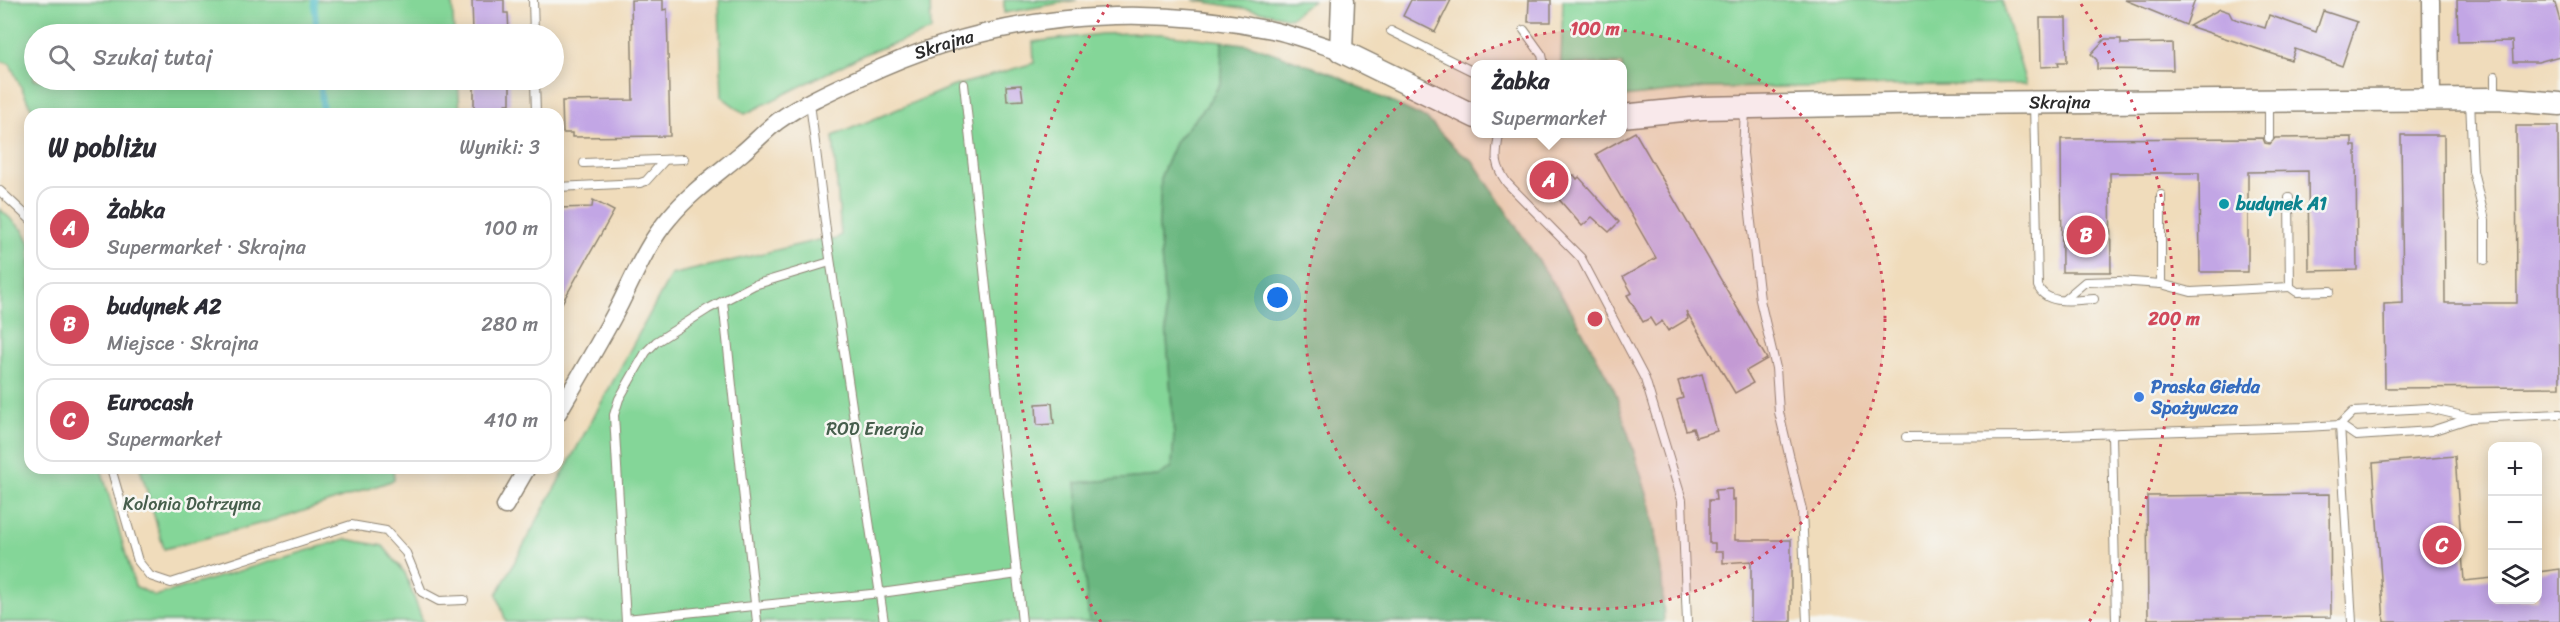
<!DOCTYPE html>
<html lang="pl">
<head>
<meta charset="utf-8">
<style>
  :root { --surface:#fff; --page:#f7f7f7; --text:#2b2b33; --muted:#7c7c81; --line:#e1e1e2; --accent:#d1495b }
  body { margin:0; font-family:Sriracha,sans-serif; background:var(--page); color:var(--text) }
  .controls { position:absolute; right:18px; bottom:18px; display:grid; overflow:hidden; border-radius:12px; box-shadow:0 3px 15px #0003 }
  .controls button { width:54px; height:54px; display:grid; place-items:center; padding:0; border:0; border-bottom:2px solid var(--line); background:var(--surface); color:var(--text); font:30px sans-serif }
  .you { position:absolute; left:1278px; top:298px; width:21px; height:21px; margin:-15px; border:4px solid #fff; border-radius:50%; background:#1a73e8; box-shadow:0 0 0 9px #1a73e833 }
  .badge { display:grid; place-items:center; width:39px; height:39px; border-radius:50%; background:var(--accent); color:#fff; font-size:20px; font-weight:700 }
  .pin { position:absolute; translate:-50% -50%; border:3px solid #fff; box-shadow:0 2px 6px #0006 }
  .popup { position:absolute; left:1471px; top:60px; width:156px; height:78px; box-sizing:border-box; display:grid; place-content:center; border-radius:12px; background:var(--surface); filter:drop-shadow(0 2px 4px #0005); font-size:20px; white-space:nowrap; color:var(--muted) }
  .popup b { font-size:22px; color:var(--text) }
  .popup::after { content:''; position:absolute; left:50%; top:100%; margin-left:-12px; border:12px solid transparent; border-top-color:var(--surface) }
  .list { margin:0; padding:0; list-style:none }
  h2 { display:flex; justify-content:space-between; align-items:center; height:78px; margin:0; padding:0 24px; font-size:26px }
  h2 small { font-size:20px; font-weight:400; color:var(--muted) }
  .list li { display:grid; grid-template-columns:39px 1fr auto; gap:18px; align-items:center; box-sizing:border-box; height:84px; margin:0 12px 12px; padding:0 12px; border:2px solid var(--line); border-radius:18px }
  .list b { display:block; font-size:22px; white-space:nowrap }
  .list p { margin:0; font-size:20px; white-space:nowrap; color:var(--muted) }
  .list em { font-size:20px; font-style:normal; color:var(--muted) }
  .icon { flex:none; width:33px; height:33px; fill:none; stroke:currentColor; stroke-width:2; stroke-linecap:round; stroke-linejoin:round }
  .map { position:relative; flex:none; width:2560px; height:622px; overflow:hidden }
  .search { position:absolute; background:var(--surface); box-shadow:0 3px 15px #0003; left:24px; top:24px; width:540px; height:66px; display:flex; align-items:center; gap:15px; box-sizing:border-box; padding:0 21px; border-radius:33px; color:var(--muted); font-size:22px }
  .panel { position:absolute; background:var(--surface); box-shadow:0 3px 15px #0003; left:24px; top:108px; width:540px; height:366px; border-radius:18px }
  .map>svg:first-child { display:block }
  .green { fill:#84d698; stroke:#588062; stroke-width:1.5 }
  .forest { fill:#6bb780; stroke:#4b7156; stroke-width:1.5 }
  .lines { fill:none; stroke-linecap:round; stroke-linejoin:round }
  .stream { stroke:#4fbdc7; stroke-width:6 }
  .building { fill:#c2a6e5 }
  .lane-casing { stroke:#8e8473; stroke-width:10 }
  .street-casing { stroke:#8e8473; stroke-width:19 }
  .secondary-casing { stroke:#8e8473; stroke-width:25 }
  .lane { stroke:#fff; stroke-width:8 }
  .street { stroke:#fff; stroke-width:16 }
  .secondary { stroke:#fff; stroke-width:22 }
  .ring { fill:none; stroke:#d1495b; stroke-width:3; stroke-dasharray:3 6 }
  .culture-dot { fill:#0f9aa8; stroke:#f6f6f2; stroke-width:2 }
  .shop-dot { fill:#3f7fe0; stroke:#f6f6f2; stroke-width:2 }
  .labels { text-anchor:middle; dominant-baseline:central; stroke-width:5; stroke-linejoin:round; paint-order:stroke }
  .street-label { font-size:18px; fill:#2b2b2b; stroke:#f6f6f2 }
  .culture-label { font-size:18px; font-weight:bold; fill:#0d838f; stroke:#f6f6f2; text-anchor:start }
  .shop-label { font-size:18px; font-weight:bold; fill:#366cbe; stroke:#f6f6f2; text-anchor:start }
  .park-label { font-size:18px; fill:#465e4c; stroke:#f6f6f2 }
  .centre { fill:#d1495b; stroke:#f6f6f2; stroke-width:3 }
  .ring-label { font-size:18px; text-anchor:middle; font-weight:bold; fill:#d1495b; stroke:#f6f6f2; stroke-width:5; stroke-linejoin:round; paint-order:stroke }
</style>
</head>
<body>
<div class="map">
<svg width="2560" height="622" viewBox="0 0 2560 622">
  <rect width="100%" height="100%" fill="#f6f6f2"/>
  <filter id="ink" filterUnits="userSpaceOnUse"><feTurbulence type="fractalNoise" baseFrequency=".0167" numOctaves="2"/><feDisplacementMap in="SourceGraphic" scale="12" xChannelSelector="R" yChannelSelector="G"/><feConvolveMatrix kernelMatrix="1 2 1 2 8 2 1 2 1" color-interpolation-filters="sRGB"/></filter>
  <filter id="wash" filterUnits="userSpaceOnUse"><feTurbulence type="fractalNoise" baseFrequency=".008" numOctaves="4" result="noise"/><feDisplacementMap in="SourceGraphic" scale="24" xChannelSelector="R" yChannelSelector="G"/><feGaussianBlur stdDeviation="1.35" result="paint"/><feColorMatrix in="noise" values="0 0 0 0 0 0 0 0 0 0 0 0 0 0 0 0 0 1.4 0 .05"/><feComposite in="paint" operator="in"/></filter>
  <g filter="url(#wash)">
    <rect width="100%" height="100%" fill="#f0dcbb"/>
    <g class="green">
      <path d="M0,0H452L454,34H34V80H458L460,114H34L10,64L0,61Z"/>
      <path d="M719,0H930L931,31L867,53L745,114L722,97Z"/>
      <path d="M1004,0H1077L1004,13Z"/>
      <path d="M1193,0H1313L1290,18L1254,10Z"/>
      <path d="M1563,0H2002L2026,84L1706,88L1623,97L1622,64H1561Z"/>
      <path d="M1135,33L1162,34L1222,41L1221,82L1207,105L1176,141L1161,176L1159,225L1174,436L1172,467L1159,476L1076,483L1089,622H506L497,594L671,275L827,238L834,240L841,235L833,136L951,87L1034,63L1033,42L1101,34Z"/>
      <path d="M0,209L24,231L30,243V468H101L135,586L155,596L346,539L383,546L405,573L423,622H0Z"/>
      <path d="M140,468H393L394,480L289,516L164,549Z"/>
    </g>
    <path class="forest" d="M1222,41L1251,45L1330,73L1427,119L1458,151L1473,161L1571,310L1615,391L1651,507L1662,577L1664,622H1089L1076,483L1158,476L1172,467L1174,436L1159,225L1161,176L1176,141L1207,105L1221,82Z"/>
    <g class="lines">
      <g class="stream">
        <path d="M314,0L317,34"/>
        <path d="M320,80L323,114"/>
      </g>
    </g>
    <g id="blocks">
      <g class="building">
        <path d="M472,0H504V13H508L509,34H473Z"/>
        <path d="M631,0H663V10L667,9L670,136L572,137V133H563L562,101L633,100Z"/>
        <path d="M1411,0H1451L1435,32L1403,16Z"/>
        <path d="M1529,0H1551V22H1528Z"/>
        <path d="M2125,0H2195L2186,25Z"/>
        <path d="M2457,0H2554L2560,21V56L2538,62H2513L2512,41L2458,42Z"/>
        <path d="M2220,9L2229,12L2232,18L2265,28L2269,15L2316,32L2323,11L2357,22L2342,66L2295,49L2291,60L2189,26Z"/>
        <path d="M2040,18H2066L2067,62H2058L2059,66L2041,67Z"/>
        <path d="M2105,39H2121V44L2172,43L2173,70L2097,69V60L2091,54Z"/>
        <path d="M474,80H510V104H506V114H474Z"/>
        <path d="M1021,85L1023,100L1007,101L1006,86Z"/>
        <path d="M2516,126H2558L2560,387L2385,388L2384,304L2403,303L2401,135H2444L2445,303H2517Z"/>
        <path d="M1635,132L1767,359L1746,371L1753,383L1735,393L1686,311L1688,319L1668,331L1662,321L1655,326L1650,318L1643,322L1627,295L1632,293L1623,277L1656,258L1596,154Z"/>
        <path d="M2352,137V146H2356L2357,270L2309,271L2308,171L2248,172V272H2200L2199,173H2110L2111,272H2062L2061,139L2263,138L2265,143L2270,144L2275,138Z"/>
        <path d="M1552,174L1574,175L1577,179L1579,177L1619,222L1609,232L1592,217L1582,226L1543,181Z"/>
        <path d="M593,200L614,211L558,310V208L592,207Z"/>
        <path d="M1702,374L1717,431L1696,437L1693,428L1686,430L1677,400L1683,398L1678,381Z"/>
        <path d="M1052,403L1054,424L1037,425L1036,404Z"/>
        <path d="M2455,456L2464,581L2493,578V600H2538V572L2560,569V622H2384L2373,463Z"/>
        <path d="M1732,489V500L1735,499V540H1791V622H1751V561L1723,563V552H1715V543H1709V500H1716L1715,490Z"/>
        <path d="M2330,494L2331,617L2148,619L2147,496Z"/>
      </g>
    </g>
  </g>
  <g filter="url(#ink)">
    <use href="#blocks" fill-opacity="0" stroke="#8e8473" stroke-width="1.5"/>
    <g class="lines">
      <g class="lane-casing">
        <g id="lane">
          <path d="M533,0L534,34"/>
          <path d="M1524,30L1542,55L1544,64"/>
          <path d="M1391,31L1476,73"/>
          <path d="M2495,76V99"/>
          <path d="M535,80L536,114"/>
          <path d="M964,84L1022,622"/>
          <path d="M2470,100L2473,171L2485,220V260"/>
          <path d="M810,103L827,238L884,622"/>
          <path d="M2034,103L2038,286C2046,306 2076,300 2094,299"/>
          <path d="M1745,109L1743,153L1760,300L1776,368L1779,412L1802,510L1807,622"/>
          <path d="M1499,134C1496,156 1493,163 1507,183L1581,258L1645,379L1682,500L1687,622"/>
          <path d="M2269,138V102"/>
          <path d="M584,163L684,159"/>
          <path d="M558,187L640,183L646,181L664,161"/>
          <path d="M0,191L30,219"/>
          <path d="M2161,284L2191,292L2290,287L2289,198"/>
          <path d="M2290,287L2297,292L2330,291"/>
          <path d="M2064,300L2085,282L2119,281L2161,284V195"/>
          <path d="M723,301L757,622"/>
          <path d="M2340,425L2356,436L2431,431L2471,418L2560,414"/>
          <path d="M2340,425L2352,622"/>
          <path d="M2112,434L2116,622"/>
          <path d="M1906,437L2032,436L2305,427L2340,425L2353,412L2429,408L2471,418"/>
          <path d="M111,468L138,561L150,576L171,583L351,525L386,531L406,553L422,592L439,601L464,600"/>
          <path d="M626,619L881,593L1018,574"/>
          <path d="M626,622L614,415L619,399L635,371L646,352L656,342L708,309L754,285L830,262"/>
        </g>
      </g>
      <g class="street-casing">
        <g id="street">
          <path d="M2431,0L2432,100"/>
          <path id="s1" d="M558,413C579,377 601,341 620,304C635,274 648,242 670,217C691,192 717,174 742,153C754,143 765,131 778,121C803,103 835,89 863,76C992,14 1133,2 1272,30C1295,35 1318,44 1341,51"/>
          <path d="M505,506L527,468"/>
        </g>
      </g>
      <g class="secondary-casing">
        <g id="secondary">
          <path d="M1343,0L1341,51L1476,117"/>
          <path id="s2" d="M1622,116L1702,108L1940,103L2498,99L2560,104"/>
        </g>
      </g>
      <use href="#lane" class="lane"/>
      <use href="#street" class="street"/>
      <use href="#secondary" class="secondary"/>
    </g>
  </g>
  <circle cx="1595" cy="319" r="290" fill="#d1495b" fill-opacity=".12"/>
  <g class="ring">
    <circle cx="1595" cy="319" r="290"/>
    <path d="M1101 622A579 579 0 0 1 1109 4M2081 4A579 579 0 0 1 2089 622"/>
  </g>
  <circle class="culture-dot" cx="2224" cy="204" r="6"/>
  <circle class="shop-dot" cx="2139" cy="397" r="6"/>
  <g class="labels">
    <g class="street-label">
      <text stroke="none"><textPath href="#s1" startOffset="554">Skrajna</textPath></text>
      <text stroke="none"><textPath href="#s2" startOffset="438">Skrajna</textPath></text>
    </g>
    <g class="culture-label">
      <text x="2236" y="204">budynek A1</text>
    </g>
    <g class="shop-label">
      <text x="2151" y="387">Praska Giełda<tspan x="2151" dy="21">Spożywcza</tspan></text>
    </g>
    <g class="park-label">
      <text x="875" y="429">ROD Energia</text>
      <text x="192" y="504">Kolonia Dotrzyma</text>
    </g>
  </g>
  <circle cx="1595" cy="319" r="9" class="centre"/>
  <g class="ring-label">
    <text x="1595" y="35">100 m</text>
    <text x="2174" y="325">200 m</text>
  </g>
</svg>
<div class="controls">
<button>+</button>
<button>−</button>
<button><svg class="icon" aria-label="layers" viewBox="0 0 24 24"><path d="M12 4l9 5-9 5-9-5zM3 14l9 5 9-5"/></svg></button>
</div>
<div class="you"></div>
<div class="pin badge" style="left:1549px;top:180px">A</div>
<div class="popup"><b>Żabka</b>Supermarket</div>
<div class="pin badge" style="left:2086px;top:235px">B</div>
<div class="pin badge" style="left:2442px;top:545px">C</div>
<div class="search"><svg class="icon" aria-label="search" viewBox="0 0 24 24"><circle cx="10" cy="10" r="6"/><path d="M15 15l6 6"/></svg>Szukaj tutaj</div>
<section class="panel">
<h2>W pobliżu<small>Wyniki: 3</small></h2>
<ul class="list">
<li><span class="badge">A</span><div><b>Żabka</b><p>Supermarket · Skrajna</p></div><em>100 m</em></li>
<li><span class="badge">B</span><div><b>budynek A2</b><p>Miejsce · Skrajna</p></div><em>280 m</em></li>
<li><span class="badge">C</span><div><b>Eurocash</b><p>Supermarket</p></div><em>410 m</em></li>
</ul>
</section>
</div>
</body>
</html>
